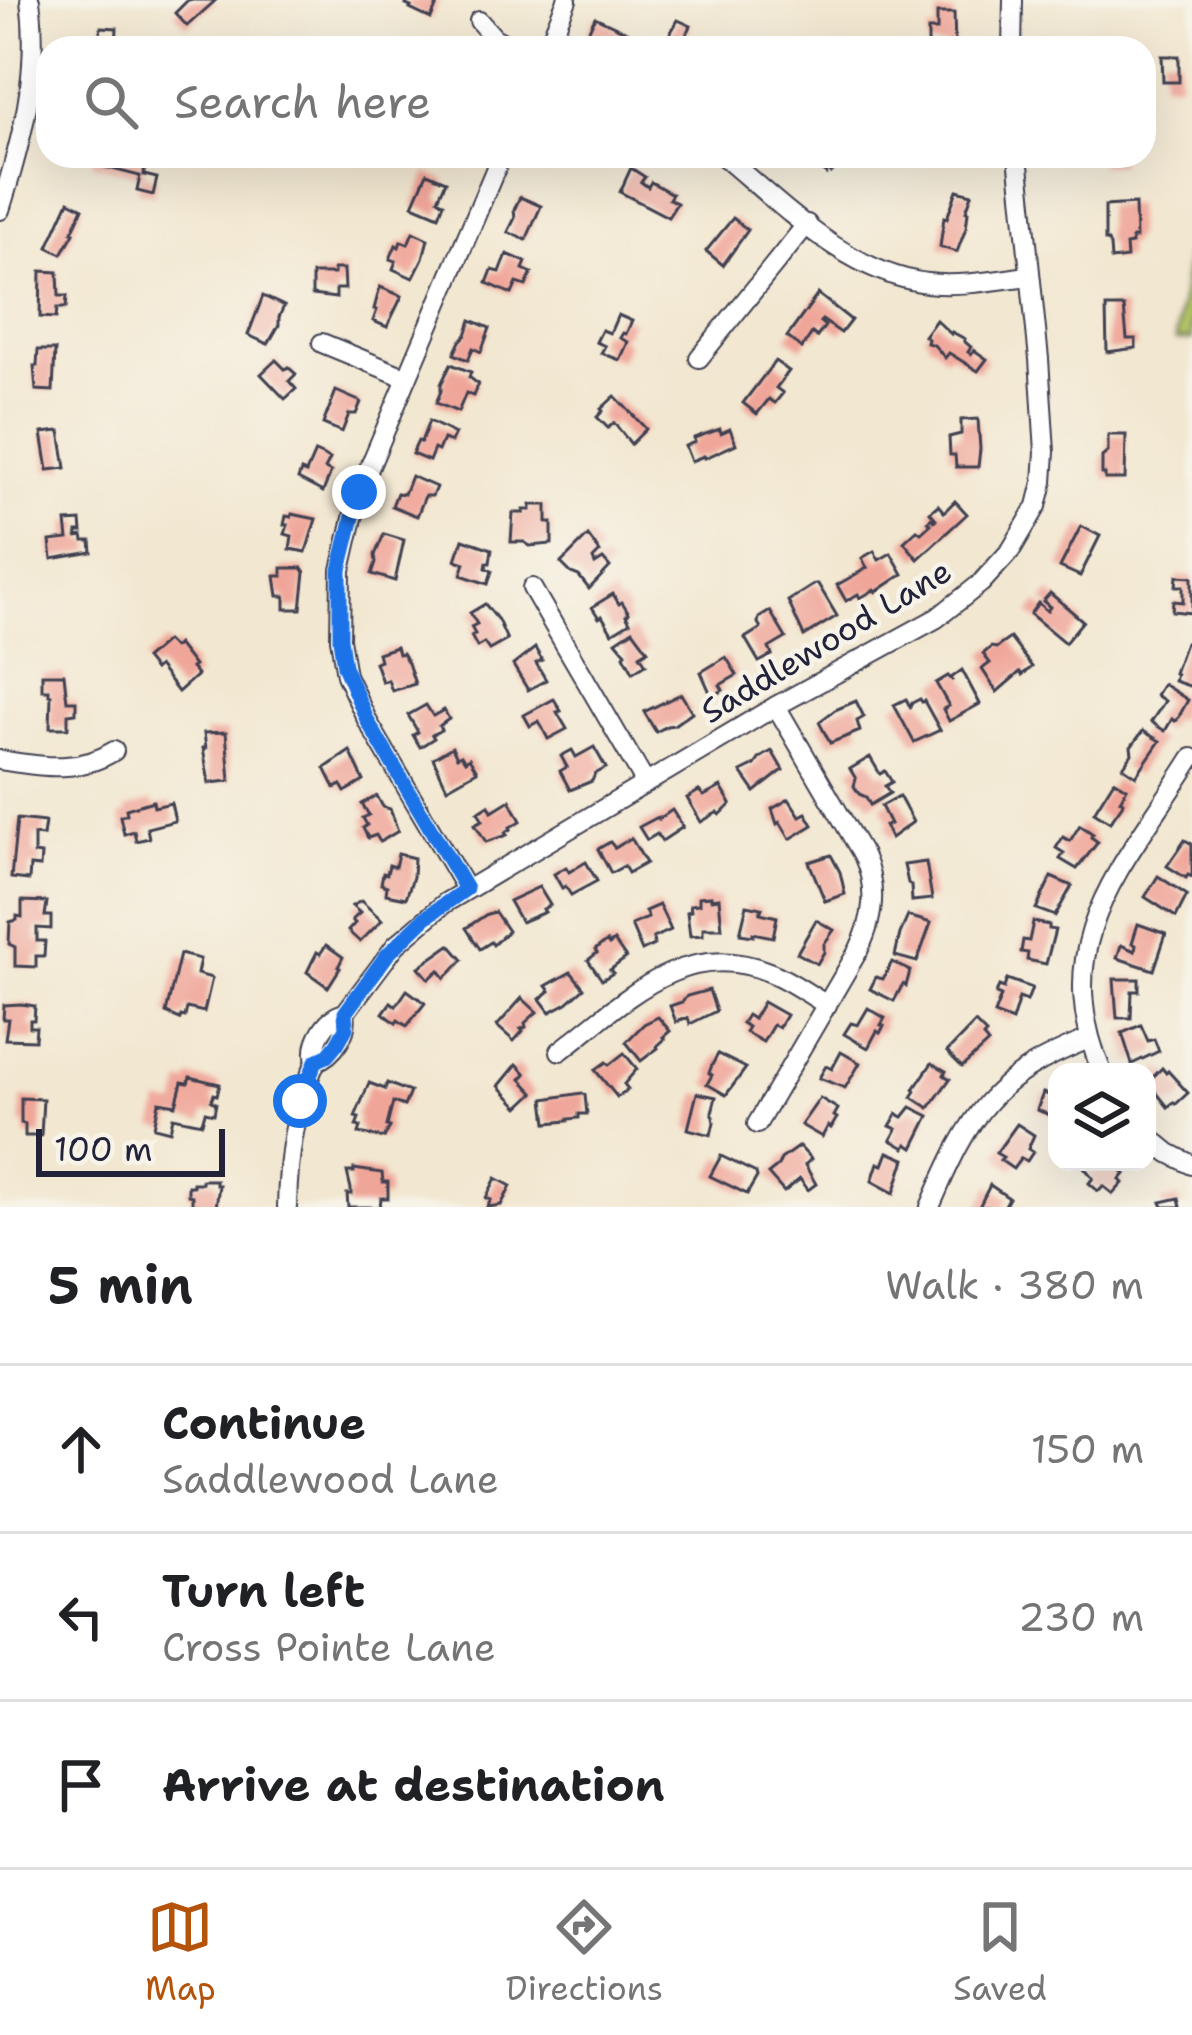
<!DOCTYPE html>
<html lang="en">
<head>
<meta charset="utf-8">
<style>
  :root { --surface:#fff; --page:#f6f6f6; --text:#202124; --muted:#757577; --line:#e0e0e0; --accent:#b45309 }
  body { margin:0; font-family:"Shantell Sans",sans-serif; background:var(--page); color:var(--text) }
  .controls { position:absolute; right:36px; bottom:36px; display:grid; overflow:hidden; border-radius:24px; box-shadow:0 12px 48px #0002 }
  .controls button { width:108px; height:108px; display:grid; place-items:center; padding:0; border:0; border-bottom:3px solid var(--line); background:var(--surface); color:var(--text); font:60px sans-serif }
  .scale { position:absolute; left:36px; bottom:30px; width:189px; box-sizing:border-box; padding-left:12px; border:6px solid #22223b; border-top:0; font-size:33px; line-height:42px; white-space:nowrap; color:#22223b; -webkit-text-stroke:9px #f7f3e8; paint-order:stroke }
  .stop { position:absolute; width:36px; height:36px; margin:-27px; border:9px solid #1a73e8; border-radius:50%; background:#fff }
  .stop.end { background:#1a73e8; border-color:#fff; box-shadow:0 3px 12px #0008 }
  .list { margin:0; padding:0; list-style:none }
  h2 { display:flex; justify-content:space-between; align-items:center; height:156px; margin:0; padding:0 48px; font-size:51px }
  h2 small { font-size:39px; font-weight:400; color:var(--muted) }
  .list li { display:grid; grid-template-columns:78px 1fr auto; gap:36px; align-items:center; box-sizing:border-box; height:168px; padding:0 48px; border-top:3px solid var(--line) }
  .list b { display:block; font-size:45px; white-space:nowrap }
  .list p { margin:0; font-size:39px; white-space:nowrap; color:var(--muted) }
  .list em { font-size:39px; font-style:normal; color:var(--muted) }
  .icon { flex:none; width:66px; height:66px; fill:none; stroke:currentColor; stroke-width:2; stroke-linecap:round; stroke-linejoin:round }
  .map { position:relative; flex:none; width:1192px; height:1207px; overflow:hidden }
  .search { position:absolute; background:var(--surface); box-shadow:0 12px 48px #0002; left:36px; right:36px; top:36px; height:132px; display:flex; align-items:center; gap:30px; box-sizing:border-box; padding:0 42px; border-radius:36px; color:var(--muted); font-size:45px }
  .sheet { height:660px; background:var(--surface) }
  nav { display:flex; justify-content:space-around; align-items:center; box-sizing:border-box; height:168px; border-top:3px solid var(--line); background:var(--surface); font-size:33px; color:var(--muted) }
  nav a { display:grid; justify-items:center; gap:6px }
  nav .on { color:var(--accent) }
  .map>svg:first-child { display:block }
  .green { fill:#b0c266; stroke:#697250; stroke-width:3 }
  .building { fill:#f0a599 }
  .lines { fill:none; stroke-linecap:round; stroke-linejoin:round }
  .minor-casing { stroke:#414051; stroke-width:22 }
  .minor { stroke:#fff; stroke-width:18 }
  .route { stroke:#1a73e8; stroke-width:15 }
  .labels { text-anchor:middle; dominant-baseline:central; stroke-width:9; stroke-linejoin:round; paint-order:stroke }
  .street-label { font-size:33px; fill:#22223b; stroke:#f7f3e8 }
</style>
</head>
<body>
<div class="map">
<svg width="1192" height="1207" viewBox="0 0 1192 1207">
  <rect width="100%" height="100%" fill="#f7f3e8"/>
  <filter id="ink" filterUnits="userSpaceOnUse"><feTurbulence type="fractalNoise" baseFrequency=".00833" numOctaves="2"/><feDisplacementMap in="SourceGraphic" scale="24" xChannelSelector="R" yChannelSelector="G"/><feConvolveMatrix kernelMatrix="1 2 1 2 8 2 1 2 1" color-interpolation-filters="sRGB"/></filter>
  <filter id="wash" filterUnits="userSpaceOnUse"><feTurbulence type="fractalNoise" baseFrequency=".004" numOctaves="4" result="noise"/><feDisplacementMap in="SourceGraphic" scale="48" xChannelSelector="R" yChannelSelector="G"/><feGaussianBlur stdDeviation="2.7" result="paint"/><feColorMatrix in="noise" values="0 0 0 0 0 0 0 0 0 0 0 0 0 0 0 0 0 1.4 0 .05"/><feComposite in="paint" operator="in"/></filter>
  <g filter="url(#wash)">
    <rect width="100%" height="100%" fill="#f2e7d0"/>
    <path class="green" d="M1192,214V340H1176Z"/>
    <g id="blocks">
      <g class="building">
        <path d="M188,0H216L187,26L175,13Z"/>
        <path d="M408,0H439L431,19L410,9L411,7L406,5Z"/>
        <path d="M937,13H954L955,48L928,45V30H937Z"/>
        <path d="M595,17L629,33L621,48L597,44L585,38Z"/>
        <path d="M678,20L691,26L686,36L709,48H673L664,44Z"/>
        <path d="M101,27L117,28L116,48H98Z"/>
        <path d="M1162,56H1179V82H1163Z"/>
        <path d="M94,156H134L145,159L144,175L157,178L153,195L137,191L140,176L92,164Z"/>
        <path d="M805,156H851L845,163L843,162L831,173L828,171L826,174Z"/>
        <rect x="1099" y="156" width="21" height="9"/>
        <path d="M631,168L645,177L641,182L648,187L651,182L672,194L669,199L677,203L668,217L620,192Z"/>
        <path d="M427,173L446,181L438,199L444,203L439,216L413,205Z"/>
        <path d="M957,190L972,194L966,211L968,212L966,228L957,252L940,247L944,217L947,218Z"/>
        <path d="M520,197L541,206L526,240L508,232L515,218L514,210Z"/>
        <path d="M69,201L83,208L72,232L74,233L62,254L48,247Z"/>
        <path d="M1135,204L1136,238H1132V244L1126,245L1127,258L1111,260L1110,246L1108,241H1105V206Z"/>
        <path d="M733,218L748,230L723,265L706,251Z"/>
        <path d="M413,232L428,239L423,258L413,278L393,269L396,261L390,259L396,245L399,247L401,241L408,244Z"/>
        <path d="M507,254L526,262L523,269L532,273L526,286L517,283L512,294L487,283L492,270L500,272Z"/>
        <path d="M334,269H344L345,289H336V298L312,295V274H334Z"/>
        <path d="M41,271L58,272L59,296H67L66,308H57L56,318L40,317Z"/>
        <path d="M380,287L402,296L387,327L373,321L377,310L374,309Z"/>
        <path d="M818,294L851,320L841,333L822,320L820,322L825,326L817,337L812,333L802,348L787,337Z"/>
        <path d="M263,296L284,306L279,317V325L268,344L248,335Z"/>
        <path d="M1106,307H1124L1127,339H1136V348L1107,352Z"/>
        <path d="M618,315L632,321L626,334L623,333L620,338L628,342L620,360L601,353L605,346L596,342L602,330L610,333Z"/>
        <path d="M471,320L490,328L481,352L473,348L468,360L454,354L460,341L466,335Z"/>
        <path d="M936,320L951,334L952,332L965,339L964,341L971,347L968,352L971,354L974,350L987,359L978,371L949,353L945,358L934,345L927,343L928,339L924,336Z"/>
        <path d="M38,350H55L53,391L36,390L34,366H37Z"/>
        <path d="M276,360L285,369L288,367L296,374L289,381L296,389L285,399L261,374Z"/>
        <path d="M775,361L789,371L776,388L783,393L775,403L769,399L757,414L743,403Z"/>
        <path d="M451,364L471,372L469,377L478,384L473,396L466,393L458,412L436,403L441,391V384Z"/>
        <path d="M336,391L361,402L356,414H349L342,432L323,424Z"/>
        <path d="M615,396L646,429L631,444L614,423L608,428L597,417L603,411L601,409Z"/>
        <path d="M978,419L980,449L978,467H956L955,455H950L949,437L961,434V420Z"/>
        <path d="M429,421L455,434L451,442L443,439L438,451L434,449L429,461L412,454L418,441L421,442Z"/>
        <path d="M720,429L721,433L730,429L736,444L705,458L704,456L691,461L685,446L695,442L694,438Z"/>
        <path d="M60,431L66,468L48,470L42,433Z"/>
        <path d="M1108,435H1126L1125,479H1105V474H1102V457L1108,452Z"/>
        <path d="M315,452L330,459L325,469L331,472L323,492L298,479L301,471L306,473Z"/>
        <path d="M411,476L436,487L432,496H425L417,516L392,506L397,493L404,494Z"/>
        <path d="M955,501L967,514L918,559L904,542L917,530L921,533L931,524L928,521L931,518L934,521L936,519L930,512L938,505L944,512Z"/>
        <path d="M531,505H547V523H552V544L530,546L524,542H511L513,513H524V510H531Z"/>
        <path d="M292,514L316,519L306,552L290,549L292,536L285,534L288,525H284L286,516L291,517Z"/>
        <path d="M81,521L82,532H77V537L83,536L84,541H91L92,552L52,559L50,541L68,539L66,522Z"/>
        <path d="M1081,526L1100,536L1080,576L1060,567Z"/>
        <path d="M384,534L404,540L395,581L372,574L376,562L375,555Z"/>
        <path d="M588,536L600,552L593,559L595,564L603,559L610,567L589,589L579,576L571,573L561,563Z"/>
        <path d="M463,539L492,549L490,563H487L486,568L492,571L488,584L461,575L465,563L456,560Z"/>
        <path d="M874,551L879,560L891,553L903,574L876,592L874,590L860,598L858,594L846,601L837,585L867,568L862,558Z"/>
        <path d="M282,568H302L305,572L301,609H285V596H278L275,576H282Z"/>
        <path d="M1177,576L1192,577V613L1172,611L1173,601L1183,602V586H1176Z"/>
        <path d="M815,584H818L837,616L804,636L788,601Z"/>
        <path d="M1050,593L1083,621L1065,643L1030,614L1038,603L1047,611L1050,607L1043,601Z"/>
        <path d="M613,594L619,604L622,602L629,613L626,615L630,622L612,633L602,616L599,618L592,607Z"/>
        <path d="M485,604L498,620L507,640L489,650L484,643L477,647L471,636L475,634L471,627L477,624L470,613Z"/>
        <path d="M770,611L786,638L769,648L772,655L759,662L745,638L761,628L758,623L759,618Z"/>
        <path d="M633,630L648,650L640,655L646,664L633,672L624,655L626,653L616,641Z"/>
        <path d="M1010,638L1032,667L1022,675L1020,672L997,692L982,669L990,663L983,654L991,647L996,648Z"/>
        <path d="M166,641L173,648L177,644L194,666L191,668L197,675L178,692L158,666L154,670L145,659Z"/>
        <path d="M1185,643L1192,645V687L1174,681L1176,674L1174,673Z"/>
        <path d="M396,647L398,654L402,653L408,663L415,684L392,691L388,680L382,682L375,662L380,660L378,653Z"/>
        <path d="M535,648L542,660L536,663L546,680L528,690L513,665Z"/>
        <path d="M726,657L737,675L720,685L723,690L712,697L701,672Z"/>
        <path d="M962,670L980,704L949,721L943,709L949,706L936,683L948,676L953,681L951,678Z"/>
        <path d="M42,674H64L67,701H76V713L68,714V728H50L51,695H49V690H42Z"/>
        <path d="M1163,684L1188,700L1178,718L1175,721L1172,719L1165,731L1151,722L1165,701L1156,695Z"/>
        <path d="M681,694L692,712L674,725L667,726L656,732L644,712Z"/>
        <path d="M554,699L561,711L557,712L567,729L548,739L539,721L530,726L524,715Z"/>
        <path d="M906,699L910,707L912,703L920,699L922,702L924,701L940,730L914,742L894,705Z"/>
        <path d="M856,701L864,717L857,721L860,731L830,743L819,722L835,710Z"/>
        <path d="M426,705L433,716L444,710L449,719L439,726L441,730L432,735L434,738L420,747L413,735L418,732L408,715Z"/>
        <path d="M1143,731L1160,741L1136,776L1123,767L1132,754L1131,747Z"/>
        <path d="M226,732L230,781L209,783L203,748H206L204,733Z"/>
        <path d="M452,747L457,757L461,755L465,761L469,758L477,771L447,788L433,758Z"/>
        <path d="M594,747L606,768L595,774L592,781L570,790L560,771L567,767L561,756L572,750L576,757Z"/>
        <path d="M350,751L364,781L345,792L341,785L335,788L325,768Z"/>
        <path d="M772,751L783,770L755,792L741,772L755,765L760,758Z"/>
        <path d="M870,757L880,774L885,771L892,782L885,786L890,793L870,805L866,797L859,794L854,786L856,779L850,769Z"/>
        <path d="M1114,780L1127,788L1120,800L1123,802L1122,805L1110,822L1094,812Z"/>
        <path d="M721,787L731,804L720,815L718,812L701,822L687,798L699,791L704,796Z"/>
        <path d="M377,796L383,807L390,809L398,831L380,842L376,835L368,838L363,828L367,825L363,818L369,815L362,804Z"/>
        <path d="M899,796L913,822L891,838L885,826L890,824L881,806Z"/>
        <path d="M789,799L800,816L806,813L813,825L790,839L780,822L777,824L772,809Z"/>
        <path d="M510,800L521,821L510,827L511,829L505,832L507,835L486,842L475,824L483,820L478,812L489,805L492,811Z"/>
        <path d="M153,801L154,807L171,803L175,821L147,828L149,838L136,841L134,831L124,834L120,816L127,814L126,809Z"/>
        <path d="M672,810L683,827L662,841L657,834L647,840L639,827L658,817L659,819Z"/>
        <path d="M17,819L45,822L43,836L34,835V854L41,855L40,867L30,866L29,880L11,878Z"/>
        <path d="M1080,825L1093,834L1091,837L1098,842L1077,869L1060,859L1064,853L1056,848L1063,837L1070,841Z"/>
        <path d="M631,838L646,863L628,873L624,866L611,873L598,849L610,842L615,848Z"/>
        <path d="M1185,840L1192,844V877L1188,875L1186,878L1167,866Z"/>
        <path d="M398,854L414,858L413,877L406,898L386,894L387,886L381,884L383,873L387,874L389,865L395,867Z"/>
        <path d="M831,855L840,872L845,894L825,901L809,862Z"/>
        <path d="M586,862L597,881L571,895L565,886L562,888L554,874L566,867L569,872Z"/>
        <path d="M926,862L932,899L912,901L911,886L908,883L904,865Z"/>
        <path d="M1158,876L1187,895L1176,917L1145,897Z"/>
        <path d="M1051,877L1072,886L1055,916L1036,909Z"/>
        <path d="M539,887L550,905L543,909L545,912L521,922L509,901Z"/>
        <path d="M711,896V899L719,898L722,928H703V935L690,936L687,912L691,911L690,905L699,904V897Z"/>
        <path d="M22,901L47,902L45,916H51V929L37,928V941H45L44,956H36V967L15,966V947L9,944L10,922L17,920V916L22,917Z"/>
        <path d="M361,901L382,920L360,942L348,931L355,923L352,920L360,913L352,906Z"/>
        <path d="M659,905L671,930L653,938L654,945L642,951L631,925L648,918L645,911Z"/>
        <path d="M747,905L762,908L760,913L777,917L773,937L753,933V936L740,934Z"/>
        <path d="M495,912L508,931L493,945L491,942L480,949L466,928L487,914Z"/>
        <path d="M908,916L931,923L917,962L895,956L900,934Z"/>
        <path d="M816,920L834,930L824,944V952L817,964L797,953Z"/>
        <path d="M1033,922L1049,925V929L1055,930L1046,964L1027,960L1028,953L1021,952L1023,940L1029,941Z"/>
        <path d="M1138,924L1166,934L1154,970L1117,958L1121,945L1135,951L1136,945L1132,943Z"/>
        <path d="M614,941L626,958L610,970L613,973L602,980L588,960L597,953L595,950L601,945L607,942L609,945Z"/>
        <path d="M326,945L343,957L338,967L340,968L328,987L307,972L317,952L320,954Z"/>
        <path d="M450,945L463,960L445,978L439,970L429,979L419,967Z"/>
        <path d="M180,954L200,959L197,974L212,978L204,1012L187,1008L185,1017L181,1016L180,1019L166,1013Z"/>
        <path d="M892,962L910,971L906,986L903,984L894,1001L870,989L876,977L883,979Z"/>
        <path d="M571,972L584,988L567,1003L550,1012L540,999L550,991L546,986Z"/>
        <path d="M1007,979L1032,988L1027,1001L1019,998L1012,1021L994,1014L1001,996L996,994L999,986L1004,988Z"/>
        <path d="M1114,979H1139V991H1132L1131,1018H1117Z"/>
        <path d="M407,990L425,1003L407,1026L398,1020L396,1023L383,1013L391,1002L396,1006Z"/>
        <path d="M709,990L716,1011L690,1024L688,1018L676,1022L670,1006L682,1002L687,996Z"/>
        <path d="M522,998L537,1012L525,1023L526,1027L521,1029L523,1031L514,1041L497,1026Z"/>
        <path d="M763,1002L786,1015L779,1027L773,1025L763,1042L745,1032L748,1027L742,1023L747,1015L753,1019Z"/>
        <path d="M21,1004L35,1006L34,1020H30V1027H36L35,1040L5,1039L8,1019H3L4,1005Z"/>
        <path d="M868,1008L885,1018L881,1025L884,1026L880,1033L877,1031L868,1048L844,1034L851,1023L858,1025Z"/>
        <path d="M658,1017L670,1031L663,1037L665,1039L657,1046L658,1048L641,1061L626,1042L644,1024Z"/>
        <path d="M975,1023L986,1034L983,1037L988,1043L962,1067L947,1052Z"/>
        <path d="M1141,1025L1148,1041L1154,1039L1159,1051L1132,1064L1122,1033Z"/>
        <path d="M841,1052L860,1063L845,1088L819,1078L826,1066L832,1069Z"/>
        <path d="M624,1053L637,1069L624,1084L628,1089L617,1097L595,1070L606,1062L609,1065Z"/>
        <path d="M718,1054L746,1068L726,1095L707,1084L712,1075L709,1073L712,1065Z"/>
        <path d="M932,1063L946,1071L944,1075L950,1079L929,1108L912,1097L916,1091L914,1089Z"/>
        <path d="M517,1064L526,1074L521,1079L534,1093L519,1107L499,1086Z"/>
        <path d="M1162,1068L1166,1073L1168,1071L1188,1093L1176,1104L1174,1102L1168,1107L1148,1082Z"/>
        <path d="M190,1077L220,1084L217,1095L214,1094L211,1101L216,1103L214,1114L205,1112L202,1123L173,1117L170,1131L154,1127L159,1102L176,1105L182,1082L188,1083Z"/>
        <path d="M369,1083L385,1089L387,1083L410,1092L404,1106L393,1102L387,1126L390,1127L384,1138L359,1133L361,1127L356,1126L359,1118L355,1117Z"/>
        <path d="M582,1093L585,1095L587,1114H579V1118L568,1119V1121L547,1123L544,1099Z"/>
        <path d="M697,1093L716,1097L712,1112L714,1122L711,1135L688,1129Z"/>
        <path d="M1043,1093L1057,1098V1118L1037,1110Z"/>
        <path d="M21,1098L43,1099L41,1136H25V1124L21,1123Z"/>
        <path d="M820,1098L838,1109L834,1116L837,1118L835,1121L831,1128L828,1126L822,1137L801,1125Z"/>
        <path d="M911,1107L929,1116L913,1148L907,1144L905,1148L891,1140L897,1129L890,1126L897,1114L903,1117Z"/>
        <path d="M1017,1124L1034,1135L1028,1149L1033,1152L1027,1161L1021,1158L1013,1169L1000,1160L1003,1157L996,1153Z"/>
        <path d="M799,1146L811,1159L805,1165L816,1184L808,1190L800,1179L784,1192L768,1174L778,1166L781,1159Z"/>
        <path d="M888,1152L905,1159L894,1193L872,1181L878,1163L883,1165Z"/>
        <path d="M721,1156L756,1173L757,1177L747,1194L710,1176Z"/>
        <path d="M1089,1162H1113L1125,1174L1120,1180L1123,1183L1113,1194L1103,1186L1098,1191L1089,1183L1093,1178L1084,1167Z"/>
        <path d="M354,1169L382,1173L383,1182H388V1198H381L380,1207H348L347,1194H351V1189L347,1172H354Z"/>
        <path d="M496,1178L511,1186L501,1205L487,1207L491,1200L486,1198Z"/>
        <path d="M202,1180H216V1185H219L216,1207H192V1196L188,1195V1186H193V1183H202Z"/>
        <path d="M990,1185L1009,1198L1004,1207H979Z"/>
        <path d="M1179,1198L1181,1207H1163L1161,1202Z"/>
      </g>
    </g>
  </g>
  <g filter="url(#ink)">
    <use href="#blocks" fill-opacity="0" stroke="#414051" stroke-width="3"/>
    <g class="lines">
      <g class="minor-casing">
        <g id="minor">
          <path d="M479,21L494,38L513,48"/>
          <path d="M547,48L567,0"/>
          <path d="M1012,48L1013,0"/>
          <path d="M723,156C782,205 847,273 927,283C960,287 996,280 1029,276"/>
          <path d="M0,210C22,140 40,73 30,0"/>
          <path d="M322,343L407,378"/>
          <path d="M699,358L807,224"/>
          <path d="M532,588L645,782"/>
          <path d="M0,760C40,766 78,774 114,751"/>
          <path d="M466,889L368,722L346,675L340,639L341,570L359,492L501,156"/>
          <path d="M345,1013C349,1032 334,1055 316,1061C311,1042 326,1017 345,1013L396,945L445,903L776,706L937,618L981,583L1011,550L1037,506L1043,482L1045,452L1039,359L1018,156"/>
          <path d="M560,1051C623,1003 682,937 769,972C790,980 808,994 827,1005"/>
          <path d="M1102,1072C1046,939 1125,865 1192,758"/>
          <path d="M757,1124L858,951C874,919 878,888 863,855L776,706"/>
          <path d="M1147,1135L1169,1153L1192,1165"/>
          <path d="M287,1207C288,1154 295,1109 316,1061"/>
          <path d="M930,1207C970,1113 992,1077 1089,1039"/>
        </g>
      </g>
      <use href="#minor" class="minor"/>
    </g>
  </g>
  <g class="lines" filter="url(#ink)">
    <path class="route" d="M300,1101L316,1061L327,1056L337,1044L346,1028L345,1013L387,955L425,918L466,889L368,722L344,666L340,639V570L359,492"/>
  </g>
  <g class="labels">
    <g class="street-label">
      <text transform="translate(826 641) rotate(-31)">Saddlewood Lane</text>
    </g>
  </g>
</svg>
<div class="controls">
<button><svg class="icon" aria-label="layers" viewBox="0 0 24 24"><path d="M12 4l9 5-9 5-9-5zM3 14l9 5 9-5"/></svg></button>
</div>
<div class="scale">100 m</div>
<div class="stop" style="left:300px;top:1101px"></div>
<div class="stop end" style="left:359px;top:492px"></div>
<div class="search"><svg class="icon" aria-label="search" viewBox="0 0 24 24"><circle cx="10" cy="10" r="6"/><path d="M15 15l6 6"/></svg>Search here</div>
</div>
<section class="sheet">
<h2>5 min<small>Walk · 380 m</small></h2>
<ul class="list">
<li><svg class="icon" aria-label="ahead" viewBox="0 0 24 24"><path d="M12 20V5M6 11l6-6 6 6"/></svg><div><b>Continue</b><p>Saddlewood Lane</p></div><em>150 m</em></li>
<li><svg class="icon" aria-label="left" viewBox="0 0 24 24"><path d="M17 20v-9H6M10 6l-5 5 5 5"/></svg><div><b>Turn left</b><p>Cross Pointe Lane</p></div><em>230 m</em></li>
<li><svg class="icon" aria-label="arrive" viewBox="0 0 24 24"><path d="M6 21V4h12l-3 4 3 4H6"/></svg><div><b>Arrive at destination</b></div></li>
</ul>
</section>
<nav>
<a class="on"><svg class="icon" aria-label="map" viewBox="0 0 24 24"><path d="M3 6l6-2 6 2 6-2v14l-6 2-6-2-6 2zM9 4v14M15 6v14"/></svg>Map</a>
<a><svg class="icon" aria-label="directions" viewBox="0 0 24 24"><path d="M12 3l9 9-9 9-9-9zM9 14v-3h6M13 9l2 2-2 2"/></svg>Directions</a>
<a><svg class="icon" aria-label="saved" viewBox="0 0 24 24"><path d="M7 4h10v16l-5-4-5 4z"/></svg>Saved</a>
</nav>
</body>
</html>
